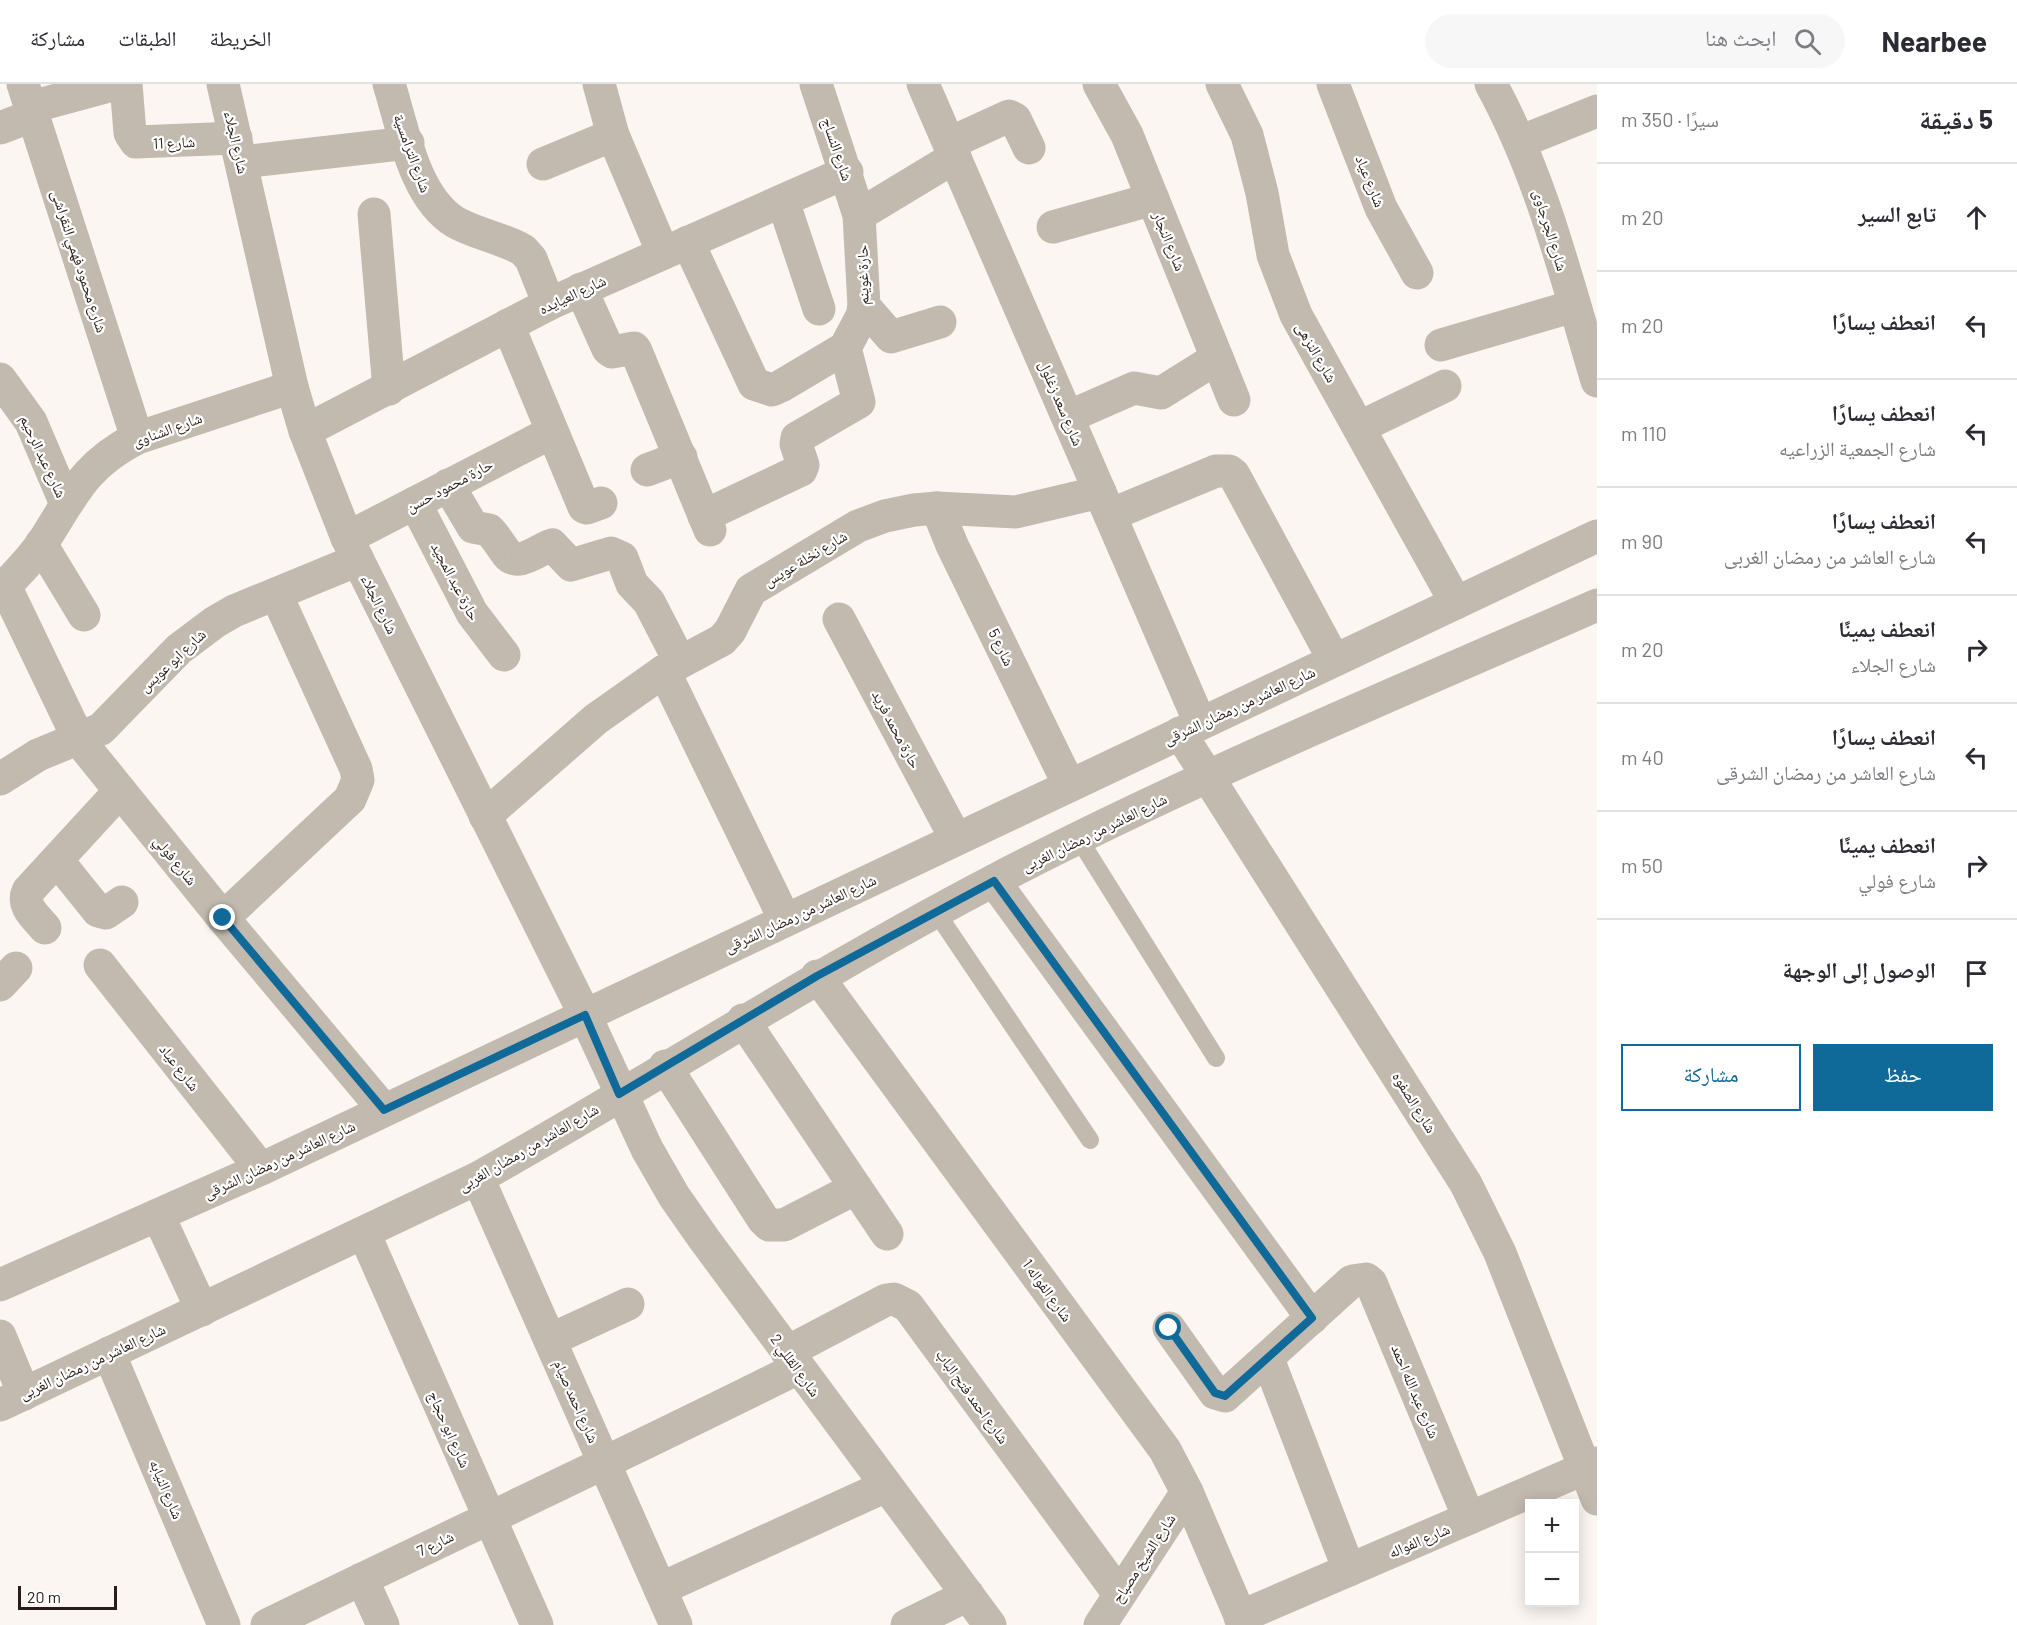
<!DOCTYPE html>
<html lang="ar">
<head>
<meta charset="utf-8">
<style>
  :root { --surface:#fff; --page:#f7f7f7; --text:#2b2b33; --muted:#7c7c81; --line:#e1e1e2; --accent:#0f6999 }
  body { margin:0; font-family:Barlow,"Noto Naskh Arabic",sans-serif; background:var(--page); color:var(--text); direction:rtl }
  .controls { position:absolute; right:18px; bottom:18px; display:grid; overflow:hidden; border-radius:0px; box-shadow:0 3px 15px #0003 }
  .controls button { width:54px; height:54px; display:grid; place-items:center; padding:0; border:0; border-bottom:2px solid var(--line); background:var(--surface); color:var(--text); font:30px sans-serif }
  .scale { position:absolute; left:18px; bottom:15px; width:99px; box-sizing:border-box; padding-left:6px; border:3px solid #281d18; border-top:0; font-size:16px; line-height:21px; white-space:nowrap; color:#281d18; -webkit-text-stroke:4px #fff; paint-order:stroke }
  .stop { position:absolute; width:18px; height:18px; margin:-14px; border:4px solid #0f6999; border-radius:50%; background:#fff }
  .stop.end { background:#0f6999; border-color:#fff; box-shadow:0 2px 6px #0008 }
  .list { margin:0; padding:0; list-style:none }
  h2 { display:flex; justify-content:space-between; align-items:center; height:78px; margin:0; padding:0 24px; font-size:26px }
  h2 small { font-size:20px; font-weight:400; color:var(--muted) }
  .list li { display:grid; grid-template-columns:39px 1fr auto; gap:18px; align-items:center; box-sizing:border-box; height:108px; padding:0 24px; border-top:2px solid var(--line) }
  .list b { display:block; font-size:22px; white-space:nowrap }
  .list p { margin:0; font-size:20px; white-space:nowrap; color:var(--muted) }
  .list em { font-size:20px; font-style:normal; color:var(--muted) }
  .actions { display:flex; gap:12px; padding:18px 24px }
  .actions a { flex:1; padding:14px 0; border:2px solid var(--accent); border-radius:0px; text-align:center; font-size:21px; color:var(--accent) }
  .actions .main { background:var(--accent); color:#fff }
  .icon { flex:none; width:33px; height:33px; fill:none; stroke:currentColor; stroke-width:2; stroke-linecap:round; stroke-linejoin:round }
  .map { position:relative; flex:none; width:1597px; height:1541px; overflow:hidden; direction:ltr }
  header { display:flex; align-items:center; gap:36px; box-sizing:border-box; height:84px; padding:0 30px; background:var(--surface); border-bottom:2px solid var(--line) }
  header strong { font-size:28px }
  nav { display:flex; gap:33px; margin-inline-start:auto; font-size:21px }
  .search { width:420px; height:54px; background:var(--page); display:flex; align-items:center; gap:15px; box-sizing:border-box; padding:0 21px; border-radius:33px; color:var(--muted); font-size:22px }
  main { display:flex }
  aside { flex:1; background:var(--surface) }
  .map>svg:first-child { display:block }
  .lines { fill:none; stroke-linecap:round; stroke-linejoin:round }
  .service { stroke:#c2baaf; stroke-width:18 }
  .minor { stroke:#c2baaf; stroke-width:33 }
  .tertiary { stroke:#c2baaf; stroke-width:33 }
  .route { stroke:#0f6999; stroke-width:8 }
  .labels { text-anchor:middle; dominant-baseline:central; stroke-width:4.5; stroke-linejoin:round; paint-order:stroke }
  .street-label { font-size:15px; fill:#281d18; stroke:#fff }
</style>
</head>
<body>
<header>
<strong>Nearbee</strong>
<div class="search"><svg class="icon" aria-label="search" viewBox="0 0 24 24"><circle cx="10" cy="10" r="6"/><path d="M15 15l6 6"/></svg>ابحث هنا</div>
<nav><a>الخريطة</a><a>الطبقات</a><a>مشاركة</a></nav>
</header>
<main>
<aside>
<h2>5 دقيقة<small>سيرًا · 350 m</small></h2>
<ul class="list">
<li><svg class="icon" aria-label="ahead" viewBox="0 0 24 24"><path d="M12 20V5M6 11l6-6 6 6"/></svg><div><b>تابع السير</b></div><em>20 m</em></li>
<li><svg class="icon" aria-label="left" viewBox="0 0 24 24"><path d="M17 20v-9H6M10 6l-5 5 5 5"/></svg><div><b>انعطف يسارًا</b></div><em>20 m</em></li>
<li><svg class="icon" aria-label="left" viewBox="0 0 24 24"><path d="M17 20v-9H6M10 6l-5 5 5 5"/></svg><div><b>انعطف يسارًا</b><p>شارع الجمعية الزراعيه</p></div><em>110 m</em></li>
<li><svg class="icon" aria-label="left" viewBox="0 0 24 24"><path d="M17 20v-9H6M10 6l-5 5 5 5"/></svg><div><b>انعطف يسارًا</b><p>شارع العاشر من رمضان الغربى</p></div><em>90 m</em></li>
<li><svg class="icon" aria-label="right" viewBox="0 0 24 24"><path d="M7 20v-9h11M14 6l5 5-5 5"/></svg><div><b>انعطف يمينًا</b><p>شارع الجلاء</p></div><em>20 m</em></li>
<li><svg class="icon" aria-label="left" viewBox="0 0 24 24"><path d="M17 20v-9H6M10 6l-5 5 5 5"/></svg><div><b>انعطف يسارًا</b><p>شارع العاشر من رمضان الشرقى</p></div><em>40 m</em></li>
<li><svg class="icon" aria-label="right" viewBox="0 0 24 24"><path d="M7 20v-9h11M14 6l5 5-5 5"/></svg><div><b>انعطف يمينًا</b><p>شارع فولي</p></div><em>50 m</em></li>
<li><svg class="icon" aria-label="arrive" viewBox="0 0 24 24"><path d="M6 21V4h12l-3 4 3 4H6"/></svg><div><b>الوصول إلى الوجهة</b></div></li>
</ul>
<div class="actions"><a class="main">حفظ</a><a>مشاركة</a></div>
</aside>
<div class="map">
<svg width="1597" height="1541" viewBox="0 0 1597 1541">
  <rect width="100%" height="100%" fill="#fcf6f3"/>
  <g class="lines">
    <g class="service">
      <path d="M1079,755L1216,974"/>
      <path d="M936,828L1090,1056"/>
    </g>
    <g class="minor">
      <path d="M23,0L137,354"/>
      <path d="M126,0L130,49L136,58L236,54"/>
      <path d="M223,0L292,303L305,347L347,454L585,931L647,1065L674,1112L704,1155L990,1541"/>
      <path d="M389,0C403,44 414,113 455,138C476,150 502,154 523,166L531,175L549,220"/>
      <path d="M599,0L613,51L663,169"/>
      <path d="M923,0L1200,639"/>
      <path d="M1099,0L1127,51L1234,316"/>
      <path d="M1222,0L1247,51L1262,109L1273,171L1296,231L1456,519"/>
      <path d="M1333,0L1381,124L1417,189"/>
      <path d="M1491,0C1542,93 1567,197 1597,297"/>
      <path d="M31,23L116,0"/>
      <path d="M0,44L34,31"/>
      <path d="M1520,58L1597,27"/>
      <path d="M950,59L1009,32L1015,35L1029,64"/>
      <path d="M242,78L408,59"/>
      <path d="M543,80L613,51"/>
      <path d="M783,117L819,225"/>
      <path d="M374,130L389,305"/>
      <path d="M859,131L955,73"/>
      <path d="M1053,143L1153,115"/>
      <path d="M688,158L754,300L772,306L781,302L845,264"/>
      <path d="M581,205L608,265L612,268L634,264L636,267L710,446"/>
      <path d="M864,222L891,253L940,238"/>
      <path d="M508,241L584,423L587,424L601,419"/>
      <path d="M1441,261L1574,222"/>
      <path d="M0,295L31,338L66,420"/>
      <path d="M1068,333L1134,304L1161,309L1217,274"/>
      <path d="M1360,343L1445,302"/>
      <path d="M305,347L549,220L847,88"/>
      <path d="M647,386L681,373"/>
      <path d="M448,401L473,443L489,446C496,453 501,462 507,470C518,484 539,465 552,461L571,481L611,469L622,474L632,500L649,518L680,578"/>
      <path d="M415,419L472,529L504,571"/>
      <path d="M937,424L952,461L1069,701"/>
      <path d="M1110,431L1216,387H1229L1234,391L1334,576"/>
      <path d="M704,432L801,386L803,381L796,360L797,354L859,318L845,264L862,232L864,222L859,131L816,0"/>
      <path d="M347,454L552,348"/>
      <path d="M41,460L84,531"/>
      <path d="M5,502L79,656L223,834L384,1026"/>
      <path d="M0,507C15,492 31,476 43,458C74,410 83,382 137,354L292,303"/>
      <path d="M839,535L956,755"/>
      <path d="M664,587L785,836"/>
      <path d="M1180,649L1466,1100L1500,1169L1597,1415"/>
      <path d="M0,695L38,671L101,645L179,565L215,538L234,527L358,476"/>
      <path d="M485,732L596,635L664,587L722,556L730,547L751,506L858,442L885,432L914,426L937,424L1016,428L1100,408"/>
      <path d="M57,776L98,827L106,829L122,818"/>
      <path d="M994,797L1312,1234"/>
      <path d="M223,834L350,715L358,696L356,685L276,510"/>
      <path d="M45,844C36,833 21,822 28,807L120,707"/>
      <path d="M100,881L261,1085"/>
      <path d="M817,892L1165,1366L1187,1408L1244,1541"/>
      <path d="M0,901L16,884"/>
      <path d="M743,936L887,1150"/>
      <path d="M665,982L763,1135L769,1141H784L856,1104"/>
      <path d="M478,1094L676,1541"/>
      <path d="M364,1149L537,1541"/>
      <path d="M1169,1244L1215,1309L1225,1312L1352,1197L1366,1195L1371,1199L1469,1434"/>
      <path d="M550,1256L628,1220"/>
      <path d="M787,1268L886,1216L894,1215L908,1222L1119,1510"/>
      <path d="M109,1269L224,1541"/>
      <path d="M1268,1275L1349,1486"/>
      <path d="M362,1495L383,1541"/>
      <path d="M660,1505L886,1402"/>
      <path d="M1240,1533L1597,1379"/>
      <path d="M267,1541C444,1455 622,1372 798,1284"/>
      <path d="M907,1541L968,1511"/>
      <path d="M1100,1541L1187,1408"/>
    </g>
    <g class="tertiary">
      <path d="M158,1131L202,1226"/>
      <path d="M0,1201L261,1085L1597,452"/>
      <path d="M0,1252L24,1310"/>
      <path d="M0,1321L478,1094C651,997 817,889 993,797C1189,695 1395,610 1597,521"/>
    </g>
  </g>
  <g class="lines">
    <path class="route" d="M223,834L384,1026L585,931L619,1010L817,892L994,797L1312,1234L1225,1312L1215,1309L1169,1244"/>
  </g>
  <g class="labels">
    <g class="street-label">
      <text transform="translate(174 58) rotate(-3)">شارع 11</text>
      <text transform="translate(237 58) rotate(77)">شارع الجلاء</text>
      <text transform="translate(838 65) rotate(71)">شارع النساج</text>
      <text transform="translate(413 69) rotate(70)">شارع الترامسية</text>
      <text transform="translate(1371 97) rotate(68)">شارع عياد</text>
      <text transform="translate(1551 146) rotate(73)">شارع الجرجاوى</text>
      <text transform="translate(1170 157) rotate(68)">شارع النجار</text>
      <text transform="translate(80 177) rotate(72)">شارع محمود فهمي النقراشى</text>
      <text transform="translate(862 191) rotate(-91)">حارة غوينم</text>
      <text transform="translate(572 210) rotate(-25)">شارع العيايده</text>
      <text transform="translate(1317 268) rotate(60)">شارع النزهى</text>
      <text transform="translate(1062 319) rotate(67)">شارع سعد زغلول</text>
      <text transform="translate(167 345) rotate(-20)">شارع الشناوى</text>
      <text transform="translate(44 372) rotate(65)">شارع عبد الرحيم</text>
      <text transform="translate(449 401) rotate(-28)">حارة محمود حسن</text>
      <text transform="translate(805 474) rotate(-31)">شارع نخلة عويس</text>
      <text transform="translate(456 497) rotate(62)">حارة عبد المجيد</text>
      <text transform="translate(380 520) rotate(64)">شارع الجلاء</text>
      <text transform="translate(1002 563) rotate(64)">شارع 5</text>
      <text transform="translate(172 576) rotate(-43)">شارع ابو عويس</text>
      <text transform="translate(1239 621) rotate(-25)">شارع العاشر من رمضان الشرقى</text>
      <text transform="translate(897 645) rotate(62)">حارة محمد فريد</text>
      <text transform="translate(1094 748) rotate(-26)">شارع العاشر من رمضان الغربى</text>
      <text transform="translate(176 776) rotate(51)">شارع فولي</text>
      <text transform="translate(800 829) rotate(-25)">شارع العاشر من رمضان الشرقى</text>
      <text transform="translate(180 983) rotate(52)">شارع عياد</text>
      <text transform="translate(1415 1018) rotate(58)">شارع الصفوه</text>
      <text transform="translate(528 1063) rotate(-30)">شارع العاشر من رمضان الغربى</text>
      <text transform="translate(279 1075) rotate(-25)">شارع العاشر من رمضان الشرقى</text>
      <text transform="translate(1048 1206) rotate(54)">شارع الفواله 1</text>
      <text transform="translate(92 1277) rotate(-25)">شارع العاشر من رمضان الغربى</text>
      <text transform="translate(796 1281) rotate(54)">شارع القللي 2</text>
      <text transform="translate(1416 1307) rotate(67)">شارع عبد الله احمد</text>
      <text transform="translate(973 1312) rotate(54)">شارع احمد فتح الباب</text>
      <text transform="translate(577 1317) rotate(66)">شارع احمد صيام</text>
      <text transform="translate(450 1345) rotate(66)">شارع ابو حجاج</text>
      <text transform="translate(167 1405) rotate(67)">شارع النيابه</text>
      <text transform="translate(1419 1456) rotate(-23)">شارع الفواله</text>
      <text transform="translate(435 1459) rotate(-26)">شارع 7</text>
      <text transform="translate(1143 1474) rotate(-57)">شارع الشيخ مصباح</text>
    </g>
  </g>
</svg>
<div class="controls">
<button>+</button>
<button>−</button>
</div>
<div class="scale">20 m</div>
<div class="stop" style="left:1169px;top:1244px"></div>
<div class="stop end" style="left:223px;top:834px"></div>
</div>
</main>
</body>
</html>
